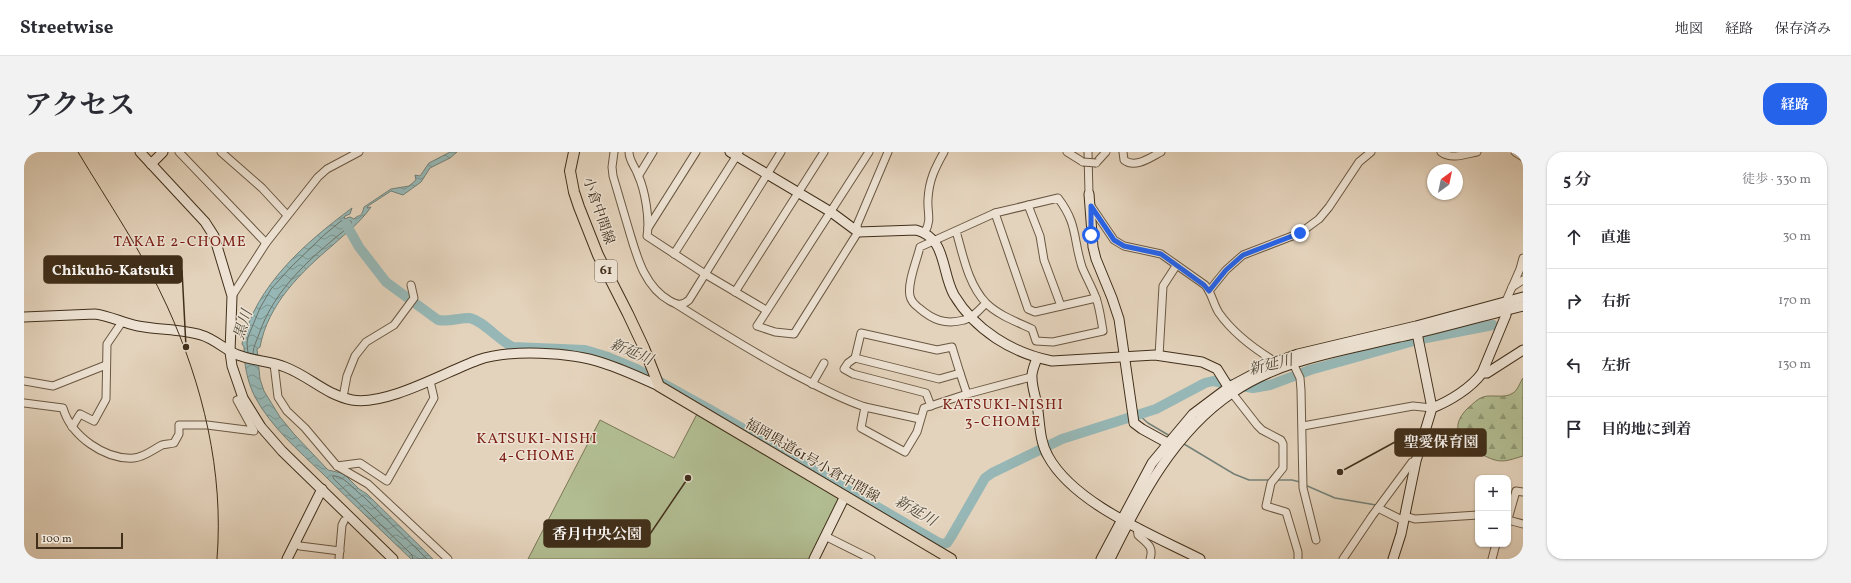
<!DOCTYPE html>
<html lang="ja">
<head>
<meta charset="utf-8">
<style>
  :root { --surface:#fff; --page:#f2f2f3; --text:#2b2b33; --muted:#7c7c81; --line:#e1e1e2; --accent:#2563eb }
  body { margin:0; font-family:Vollkorn,"Noto Serif JP",serif; background:var(--page); color:var(--text) }
  .controls { position:absolute; right:12px; bottom:12px; display:grid; overflow:hidden; border-radius:8px; box-shadow:0 1px 3px #0004 }
  .controls button { width:36px; height:36px; display:grid; place-items:center; padding:0; border:0; border-bottom:1px solid var(--line); background:var(--surface); color:var(--text); font:20px sans-serif }
  .compass { position:absolute; left:1403px; top:12px; width:36px; height:36px; border-radius:50%; background:var(--surface); box-shadow:0 1px 3px #0004; rotate:33deg }
  .scale { position:absolute; left:12px; bottom:10px; width:87px; box-sizing:border-box; padding-left:4px; border:2px solid #412f1a; border-top:0; font-size:11px; line-height:14px; white-space:nowrap; color:#412f1a; -webkit-text-stroke:3px #ede2d3; paint-order:stroke }
  .stop { position:absolute; width:12px; height:12px; margin:-9px; border:3px solid #2563eb; border-radius:50%; background:#fff }
  .stop.end { background:#2563eb; border-color:#fff; box-shadow:0 1px 4px #0008 }
  .list { margin:0; padding:0; list-style:none }
  h2 { display:flex; justify-content:space-between; align-items:center; height:52px; margin:0; padding:0 16px; font-size:17px }
  h2 small { font-size:13px; font-weight:400; color:var(--muted) }
  .list li { display:grid; grid-template-columns:26px 1fr auto; gap:12px; align-items:center; box-sizing:border-box; height:64px; padding:0 16px; border-top:1px solid var(--line) }
  .list b { display:block; font-size:15px; white-space:nowrap }
  .list em { font-size:13px; font-style:normal; color:var(--muted) }
  .icon { flex:none; width:22px; height:22px; fill:none; stroke:currentColor; stroke-width:2; stroke-linecap:round; stroke-linejoin:round }
  .map { position:relative; flex:none; width:1499px; height:407px; overflow:hidden; border-radius:16px }
  header { display:flex; align-items:center; gap:24px; box-sizing:border-box; height:56px; padding:0 20px; background:var(--surface); border-bottom:1px solid var(--line) }
  header strong { font-size:19px }
  nav { display:flex; gap:22px; margin-inline-start:auto; font-size:14px }
  .intro { display:flex; align-items:center; justify-content:space-between; box-sizing:border-box; height:96px; padding:0 24px }
  h1 { margin:0; font-size:28px }
  .button { padding:10px 18px; border-radius:16px; background:var(--accent); color:#fff; font-size:14px; font-weight:700 }
  main { display:flex; gap:24px; padding:0 24px }
  aside { flex:1; background:var(--surface); border-radius:16px; box-shadow:0 1px 3px #0004 }
  .map>svg:first-child { display:block }
  .forest { fill:url(#forest-firs); stroke:#7a7656 }
  .green { fill:#b2bd92; stroke:#7a7656 }
  .water { fill:url(#water-waves); stroke:#748177 }
  .lines { fill:none; stroke-linecap:round; stroke-linejoin:round }
  .shore { stroke:#6c7368; stroke-width:1 }
  .stream { stroke:#748177; stroke-width:1.5 }
  .river { stroke:#96b7b5; stroke-width:10 }
  .street-casing { stroke:#6a5842; stroke-width:9 }
  .secondary-casing { stroke:#412f1a; stroke-width:11 }
  .primary-casing { stroke:#412f1a; stroke-width:12 }
  .street { stroke:#ede2d3; stroke-width:7 }
  .secondary { stroke:#ede2d3; stroke-width:9 }
  .primary { stroke:#e4d3bc; stroke-width:10 }
  .tram { stroke:#412f1a; stroke-width:1 }
  .street-bridge-casing { stroke:#6a5842; stroke-width:9; stroke-linecap:butt }
  .street-bridge { stroke:#ede2d3; stroke-width:7 }
  .route { stroke:#2563eb; stroke-width:5 }
  .labels { text-anchor:middle; dominant-baseline:central; stroke-width:3; stroke-linejoin:round; paint-order:stroke }
  .shield { fill:#ede2d3; stroke:#756552; stroke-width:1 }
  .shield-label { font-size:13px; font-weight:bold; fill:#412f1a }
  .street-label { font-size:14px; fill:#412f1a; stroke:#ede2d3 }
  .neighbourhood-label { font-size:15px; letter-spacing:1px; fill:#7a1f14; stroke:#ede2d3 }
  .water-label { font-size:15px; font-style:italic; fill:#524a39; stroke:#ede2d3 }
  .leader { fill:none; stroke:#412f1a; stroke-width:1.5 }
  .callout-dot { fill:#412f1a; stroke:#ede2d3; stroke-width:1.5 }
  .callout { fill:#412f1a; stroke:#412f1a; stroke-width:1.5 }
  .callout-label { font-size:15px; text-anchor:middle; font-weight:bold; fill:#fff }
</style>
</head>
<body>
<header>
<strong>Streetwise</strong>
<nav><a>地図</a><a>経路</a><a>保存済み</a></nav>
</header>
<div class="intro"><h1>アクセス</h1><a class="button">経路</a></div>
<main>
<div class="map">
<svg width="1499" height="407" viewBox="0 0 1499 407">
  <defs>
    <pattern id="forest-firs" width="22" height="20" patternUnits="userSpaceOnUse"><rect width="22" height="20" fill="#b2bd92"/><path d="M5 1l3.5 6h-7zM16 11l3.5 6h-7z" fill="#929a76"/></pattern>
    <pattern id="water-waves" width="16" height="10" patternUnits="userSpaceOnUse"><rect width="16" height="10" fill="#96b7b5"/><path d="M0 5q4-4 8 0t8 0" fill="none" stroke="#7c9592"/></pattern>
  </defs>
  <rect width="100%" height="100%" fill="#e4d3bc"/>
  <filter id="stains"><feTurbulence type="fractalNoise" baseFrequency=".005" numOctaves="4"/><feColorMatrix values="0 0 0 0 .2 0 0 0 0 .09 0 0 0 0 .02 0 0 0 .5 -.17"/></filter>
  <radialGradient id="worn" r=".72"><stop offset=".6" stop-color="#630" stop-opacity="0"/><stop offset="1" stop-color="#630" stop-opacity=".3"/></radialGradient>
  <path class="forest" d="M1499,226V304C1482,309 1477,312 1461,304C1439,294 1422,277 1444,256C1449,252 1453,247 1459,245C1468,242 1481,247 1489,241C1494,238 1496,230 1499,226Z"/>
  <path class="green" d="M673,262L816,346L785,407H504L576,268L650,306Z"/>
  <path class="water" d="M426,0H433L426,6L406,16L397,30L379,43L367,39L344,54L343,56L347,55C335,72 324,79 309,93C277,120 244,152 236,195L233,197L236,227L240,239L256,265L270,282L304,318L322,322L321,323L335,337L343,342L409,407H387C358,379 328,351 299,322C275,299 247,275 231,245C223,229 220,212 220,195L218,192C232,133 281,91 328,56L326,62L321,64L320,67L326,65L330,67C336,61 337,67 340,55L367,37L385,34L392,28L391,23L396,24L405,11Z"/>
  <g class="lines">
    <g class="shore">
      <path d="M224,201L223,191L224,185L236,156L247,137L267,115L300,83L317,69H327V73C290,103 251,135 235,182C233,188 229,195 229,202"/>
      <path d="M389,407L388,403L309,326V324C320,323 331,339 340,345L403,407"/>
    </g>
    <g class="stream">
      <path d="M1115,263L1124,271L1146,284"/>
      <path d="M1160,292L1210,322L1225,328H1246"/>
      <path d="M1252,328H1268L1276,330"/>
      <path d="M1281,333L1311,346L1352,353"/>
      <path d="M1358,354L1375,363"/>
    </g>
    <path class="river" d="M322,72L335,95L362,130L414,168C426,170 434,166 445,166C459,168 475,189 489,195L561,198L584,205L613,217L687,258L917,392L923,391L927,385L961,326L968,321L1038,287L1132,257L1181,231L1189,229L1229,236L1246,233L1286,218L1397,187L1469,173"/>
    <g class="street-casing">
      <g id="street">
        <path d="M155,0L242,91"/>
        <path d="M197,0L238,36L263,63"/>
        <path d="M590,0L588,15L589,24C594,41 599,58 604,75C612,101 619,134 646,149C653,153 658,154 665,148L757,0"/>
        <path d="M605,0C605,9 611,14 614,23C621,38 626,67 623,84L681,122L742,158"/>
        <path d="M845,0L733,174L751,180L770,182L834,80L833,73L864,0"/>
        <path d="M1043,0L1059,10"/>
        <path d="M1064,0L1065,42"/>
        <path d="M1099,0L1100,8C1111,17 1127,5 1137,0"/>
        <path d="M1417,0C1427,8 1442,2 1453,0"/>
        <path d="M1491,0L1499,5"/>
        <path d="M1072,11L1082,0"/>
        <path d="M615,23L629,0"/>
        <path d="M1004,53L1016,84L1020,108L1037,154"/>
        <path d="M1067,54L1090,88L1100,94L1137,102L1181,133C1188,141 1189,152 1195,161C1209,181 1232,198 1252,210"/>
        <path d="M971,61L1004,157L1011,160L1072,146"/>
        <path d="M624,76L672,0"/>
        <path d="M932,79C939,103 944,132 962,151C974,163 993,170 1008,177L1012,189L1029,190L1079,179C1077,168 1076,157 1072,146C1068,135 1062,125 1058,115C1049,87 1054,72 1034,46L971,61L896,95C893,108 883,131 886,144C887,149 891,153 895,156C909,168 921,173 940,168C949,166 956,157 962,151"/>
        <path d="M901,80C908,67 903,61 904,47C905,28 911,16 920,0"/>
        <path d="M650,102L715,0"/>
        <path d="M1488,135L1499,128"/>
        <path d="M1185,139L1202,118L1219,103L1276,81L1295,67L1305,55L1335,10L1347,0"/>
        <path d="M711,140L800,0"/>
        <path d="M208,144L242,91L294,25L303,17L335,0"/>
        <path d="M1482,149L1496,117L1499,106"/>
        <path d="M652,152C690,176 727,199 766,220C791,233 814,246 841,255L837,276L881,300L893,280L900,256L943,242L1007,225"/>
        <path d="M1135,204L1139,134L1152,114"/>
        <path d="M831,206L837,181L913,198L928,195L936,221"/>
        <path d="M1267,207L1276,226L1277,238L1279,336L1292,388"/>
        <path d="M250,212L254,245L263,259L281,276L313,314L344,332L424,407"/>
        <path d="M0,229L29,234L82,213"/>
        <path d="M788,232L800,211"/>
        <path d="M1208,241L1233,273L1238,278L1257,288L1259,292V316L1247,331L1242,354L1262,360L1274,400V407"/>
        <path d="M319,245L323,224L331,204L342,190L370,173L390,146L387,133"/>
        <path d="M0,251L39,256C47,284 81,308 110,306C121,305 128,298 138,293C141,292 146,292 150,291L155,282V273H183L230,279L213,248L219,246"/>
        <path d="M907,254L902,241L829,222L820,217L824,211L831,206L915,227L936,221L943,242"/>
        <path d="M841,255L896,267"/>
        <path d="M1279,274L1389,254L1408,256"/>
        <path d="M48,275L56,262L70,269L82,247L83,192L98,170"/>
        <path d="M313,314L336,311L363,329L410,246L406,229"/>
        <path d="M1354,356L1380,369"/>
        <path d="M1381,364L1391,367L1454,363"/>
        <path d="M1484,367L1492,339L1499,340"/>
        <path d="M1484,368L1499,372"/>
        <path d="M1113,375L1114,383C1123,392 1130,394 1126,407"/>
        <path d="M801,384L847,407"/>
        <path d="M271,391L276,394L316,399"/>
        <path d="M315,407L318,373L320,369"/>
        <path d="M1319,407L1348,364L1388,310L1392,309"/>
        <path d="M1468,407L1472,392"/>
      </g>
    </g>
    <g class="secondary-casing">
      <g id="secondary">
        <path d="M116,0L181,70L190,84L208,144L206,200L208,214L219,246L237,275L258,299L369,407"/>
        <path d="M706,0L807,60L834,80L892,78C923,86 917,120 930,143C951,178 988,201 1028,209L1131,203L1178,210L1193,217L1208,241"/>
        <path d="M127,12L139,0"/>
        <path d="M1065,42L1069,95L1072,107L1088,146L1095,167L1110,271L1118,277L1149,294"/>
        <path d="M0,165L71,162C86,164 99,171 114,174C134,178 159,177 177,183C191,187 201,198 214,203C229,209 246,209 261,215C285,224 302,243 328,248C363,254 421,220 454,208C486,197 547,200 579,211C598,217 617,226 635,234"/>
        <path d="M1392,176L1408,256"/>
        <path d="M1013,206C1011,212 1007,220 1008,226C1008,237 1013,248 1014,259C1016,274 1016,290 1024,304C1050,352 1129,383 1176,407"/>
        <path d="M1458,221H1463L1499,198"/>
        <path d="M263,407L298,337"/>
        <path d="M790,407L821,344"/>
        <path d="M1077,407L1128,311L1169,262L1205,235L1252,210L1274,202L1392,174L1499,145"/>
        <path d="M1086,407C1116,346 1150,280 1208,241C1257,207 1319,199 1376,185C1417,176 1458,164 1499,154"/>
        <path d="M1369,407L1377,382L1392,309L1408,256C1426,249 1447,236 1458,221L1482,163V153"/>
      </g>
    </g>
    <g class="primary-casing">
      <path id="primary" d="M550,0L546,19L550,40L555,55L574,103L604,162L620,196L635,234L927,407"/>
    </g>
    <use href="#street" class="street"/>
    <use href="#secondary" class="secondary"/>
    <use href="#primary" class="primary"/>
    <path class="tram" d="M54,0C84,50 119,101 143,154C179,233 200,320 193,407"/>
    <g class="street-bridge-casing">
      <path id="street-bridge" d="M1059,10L1072,11"/>
    </g>
    <use href="#street-bridge" class="street-bridge"/>
  </g>
  <g class="lines">
    <path class="route" d="M1067,83V54L1090,88L1100,94L1137,102L1180,133L1185,139L1202,118L1219,103L1276,81"/>
  </g>
  <g class="labels">
    <rect class="shield" x="571" y="108" width="22" height="22" rx="3"/>
    <g class="shield-label">
      <text x="582" y="119">61</text>
    </g>
    <g class="street-label">
      <text transform="translate(574 59) rotate(71)">小倉中間線</text>
      <text transform="translate(788 309) rotate(30)">福岡県道61号小倉中間線</text>
    </g>
    <g class="neighbourhood-label">
      <text x="156" y="90">TAKAE 2-CHOME</text>
      <text x="979" y="253">KATSUKI-NISHI<tspan x="979" dy="17">3-CHOME</tspan></text>
      <text x="513" y="287">KATSUKI-NISHI<tspan x="513" dy="17">4-CHOME</tspan></text>
    </g>
    <g class="water-label">
      <text transform="translate(220 173) rotate(-72)">黒川</text>
      <text transform="translate(607 201) rotate(23)">新延川</text>
      <text transform="translate(1247 214) rotate(-13)">新延川</text>
      <text transform="translate(891 360) rotate(30)">新延川</text>
    </g>
  </g>
  <path class="leader" d="M162 195L158 118M1316 320L1371 290M664 326L626 382"/>
  <g class="callout-dot">
    <circle cx="162" cy="195" r="4"/>
    <circle cx="1316" cy="320" r="4"/>
    <circle cx="664" cy="326" r="4"/>
  </g>
  <g class="callout">
    <rect x="20" y="104" width="138" height="27" rx="4"/>
    <rect x="1371" y="277" width="91" height="27" rx="4"/>
    <rect x="520" y="368" width="106" height="27" rx="4"/>
  </g>
  <g class="callout-label">
    <text x="89" y="123">Chikuhō-Katsuki</text>
    <text x="1417" y="295">聖愛保育園</text>
    <text x="573" y="387">香月中央公園</text>
  </g>
  <rect width="100%" height="100%" filter="url(#stains)"/>
  <rect width="100%" height="100%" fill="url(#worn)"/>
</svg>
<div class="controls">
<button>+</button>
<button>−</button>
</div>
<svg class="compass" viewBox="-18 -18 36 36"><path d="M0-13l5 13h-10z" fill="#e53935"/><path d="M0 13l5-13h-10z" fill="#7c7c81"/></svg>
<div class="scale">100 m</div>
<div class="stop" style="left:1067px;top:83px"></div>
<div class="stop end" style="left:1276px;top:81px"></div>
</div>
<aside>
<h2>5 分<small>徒歩 · 330 m</small></h2>
<ul class="list">
<li><svg class="icon" aria-label="ahead" viewBox="0 0 24 24"><path d="M12 20V5M6 11l6-6 6 6"/></svg><div><b>直進</b></div><em>30 m</em></li>
<li><svg class="icon" aria-label="right" viewBox="0 0 24 24"><path d="M7 20v-9h11M14 6l5 5-5 5"/></svg><div><b>右折</b></div><em>170 m</em></li>
<li><svg class="icon" aria-label="left" viewBox="0 0 24 24"><path d="M17 20v-9H6M10 6l-5 5 5 5"/></svg><div><b>左折</b></div><em>130 m</em></li>
<li><svg class="icon" aria-label="arrive" viewBox="0 0 24 24"><path d="M6 21V4h12l-3 4 3 4H6"/></svg><div><b>目的地に到着</b></div></li>
</ul>
</aside>
</main>
</body>
</html>
